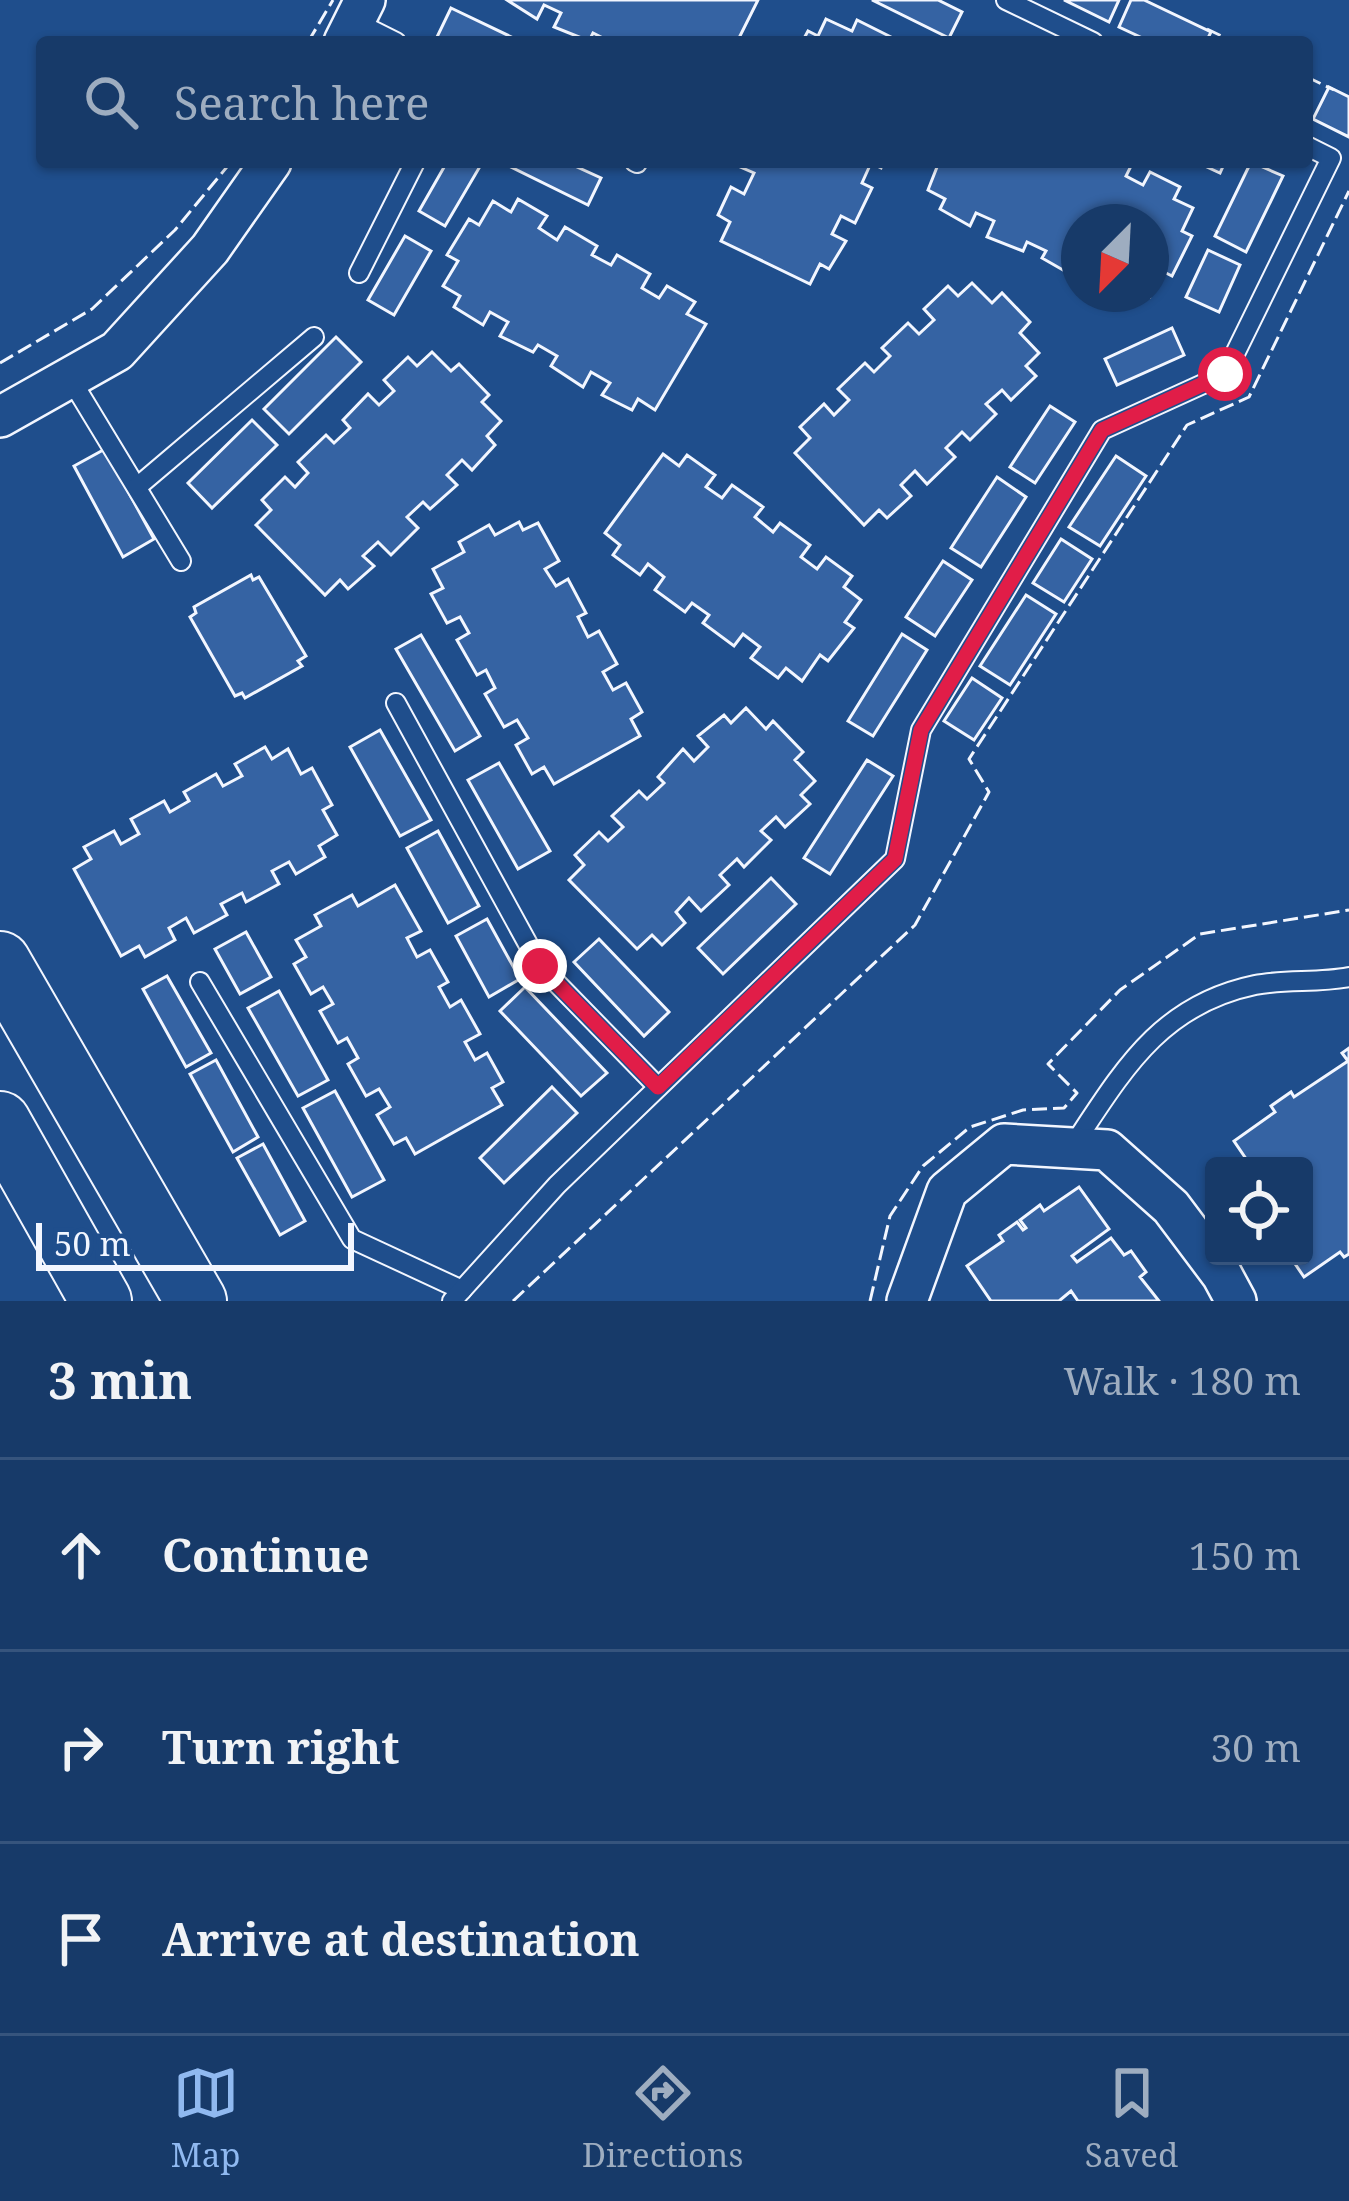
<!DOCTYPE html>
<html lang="en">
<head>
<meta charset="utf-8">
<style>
  :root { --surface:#173a69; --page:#244571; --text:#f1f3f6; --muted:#9eadc0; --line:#36547d; --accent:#90b9f0 }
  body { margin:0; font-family:"Noto Serif",serif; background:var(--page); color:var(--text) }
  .controls { position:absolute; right:36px; bottom:36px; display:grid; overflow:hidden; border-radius:12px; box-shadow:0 3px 9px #0004 }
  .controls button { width:108px; height:108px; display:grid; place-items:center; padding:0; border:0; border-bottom:3px solid var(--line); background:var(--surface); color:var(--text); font:60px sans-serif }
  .compass { position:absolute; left:1061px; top:204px; width:108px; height:108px; border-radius:50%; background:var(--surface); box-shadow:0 3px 9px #0004; rotate:204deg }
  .scale { position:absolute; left:36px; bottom:30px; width:318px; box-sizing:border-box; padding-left:12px; border:6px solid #f2f6ff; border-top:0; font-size:33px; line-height:42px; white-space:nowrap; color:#f2f6ff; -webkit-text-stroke:9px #1f4e8c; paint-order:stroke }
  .stop { position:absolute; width:36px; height:36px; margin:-27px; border:9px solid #e11d48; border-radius:50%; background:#fff }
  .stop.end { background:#e11d48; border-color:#fff; box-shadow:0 3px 12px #0008 }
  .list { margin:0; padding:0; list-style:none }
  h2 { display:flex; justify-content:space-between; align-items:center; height:156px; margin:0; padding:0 48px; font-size:51px }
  h2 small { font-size:39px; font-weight:400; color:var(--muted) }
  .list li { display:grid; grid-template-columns:78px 1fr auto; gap:36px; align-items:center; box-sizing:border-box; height:192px; padding:0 48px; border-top:3px solid var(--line) }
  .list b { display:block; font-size:45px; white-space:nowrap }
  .list em { font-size:39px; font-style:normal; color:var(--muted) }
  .icon { flex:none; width:66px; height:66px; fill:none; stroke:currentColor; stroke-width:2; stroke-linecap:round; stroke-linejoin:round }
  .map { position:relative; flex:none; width:1349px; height:1301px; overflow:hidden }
  .search { position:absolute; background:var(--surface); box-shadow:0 3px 9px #0004; left:36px; right:36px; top:36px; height:132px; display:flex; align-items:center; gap:30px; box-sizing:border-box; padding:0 42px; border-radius:12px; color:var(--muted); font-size:45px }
  .sheet { height:732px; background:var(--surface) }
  nav { display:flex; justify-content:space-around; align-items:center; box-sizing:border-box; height:168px; border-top:3px solid var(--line); background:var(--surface); font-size:33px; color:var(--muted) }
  nav a { display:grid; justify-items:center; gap:6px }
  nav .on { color:var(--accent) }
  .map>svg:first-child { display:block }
  .building { fill:#3563a3; stroke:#f2f6ff; stroke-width:3 }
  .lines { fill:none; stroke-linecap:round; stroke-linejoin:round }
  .service-casing { stroke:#f2f6ff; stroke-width:22 }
  .minor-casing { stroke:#f2f6ff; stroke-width:44 }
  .primary-casing { stroke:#f2f6ff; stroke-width:64 }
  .service { stroke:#1f4e8c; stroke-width:18 }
  .minor { stroke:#1f4e8c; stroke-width:39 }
  .primary { stroke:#1f4e8c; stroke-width:60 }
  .fence { stroke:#f2f6ff; stroke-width:3; stroke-dasharray:15 6; stroke-linecap:butt }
  .route { stroke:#e11d48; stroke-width:15 }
</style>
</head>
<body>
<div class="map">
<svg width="1349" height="1301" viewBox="0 0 1349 1301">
  <rect width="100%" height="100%" fill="#1f4e8c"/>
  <g class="building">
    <path d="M507,0H758L737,42H611L593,33L589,41L554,27L561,13L544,5L537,19Z"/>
    <path d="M872,0H938L962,12L949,38Z"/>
    <path d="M1064,0H1119L1109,22Z"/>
    <path d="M1131,0H1144L1211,32L1206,42H1151L1119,27Z"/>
    <path d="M451,8L522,42L436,39Z"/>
    <path d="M826,19L852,31L857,20L895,39L893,42H802L808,31L818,36Z"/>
    <path d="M1329,87L1349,97V137L1313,119Z"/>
    <path d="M447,162L482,163L445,226L419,211Z"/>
    <path d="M511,162H566L601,178L588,205L509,166Z"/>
    <path d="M740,162H883L881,168L871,163L862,183L872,188L855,223L841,216L832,234L846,241L829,269L820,264L810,284L721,241L730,222L718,215L731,187L744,194L754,173L738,166Z"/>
    <path d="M939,162H1129L1132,164L1126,176L1143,185L1150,172L1180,187L1174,199L1193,208L1182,231L1192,236L1172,276L1162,271L1150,297L1144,294H1151V222H1079L1077,278L1042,258L1046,251L1027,242L1023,251L987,237L994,221L976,213L970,226L940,209L945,199L928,190Z"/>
    <path d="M1196,162H1225L1220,173Z"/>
    <path d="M1251,162L1283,176L1246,252L1215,236Z"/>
    <path d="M518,199L547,216L539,228L557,240L565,227L597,246L592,255L611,265L617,255L650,274L642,288L659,298L667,286L695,302L687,314L706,324L655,410L638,399L632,410L602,395L610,383L591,372L583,387L551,366L557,356L538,345L533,352L500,336L508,322L490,312L483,325L454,307L460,296L443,286L458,261L447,255L469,219L479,225L493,201L511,212Z"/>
    <path d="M405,236L431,251L394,315L368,300Z"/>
    <path d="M1208,250L1240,265L1219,312L1186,297Z"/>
    <path d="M972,283L992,303L1002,293L1030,322L1020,333L1039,353L1026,366L1036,376L1011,400L1002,390L986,404L996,414L970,440L962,432L946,448L955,457L927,484L915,471L901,485L911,496L887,518L879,510L864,525L795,453L810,438L800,427L824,404L834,415L849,400L838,389L865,363L874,372L890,356L882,348L908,323L919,334L934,320L924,309L948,286L958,296Z"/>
    <path d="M1172,328L1184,355L1117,385L1105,359Z"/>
    <path d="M336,337L361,362L289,434L264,409Z"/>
    <path d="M432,352L451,371L459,364L489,395L482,402L501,421L487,436L495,445L472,470L462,460L447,475L457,485L430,509L423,502L407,517L418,528L391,555L378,542L363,556L374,566L348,589L340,580L325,595L256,525L271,510L262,500L285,477L295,487L308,473L298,462L326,435L334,443L350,428L343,420L368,394L379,405L394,391L384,380L408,357L417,366Z"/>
    <path d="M1050,406L1075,422L1035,483L1010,467Z"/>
    <path d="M252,420L277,445L212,508L188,483Z"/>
    <path d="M105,449L154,539L123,557L74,466Z"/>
    <path d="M663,454L679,466L687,455L715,475L706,487L722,498L732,485L763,507L755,517L773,532L780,523L810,545L801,557L817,569L826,557L852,576L844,587L861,600L845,622L854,628L828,661L820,655L802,681L786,668L778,678L751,658L760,647L743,634L734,646L703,623L709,615L692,603L685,612L655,590L664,577L648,564L640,575L613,555L620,545L605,533Z"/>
    <path d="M1116,456L1146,476L1100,546L1069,527Z"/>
    <path d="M997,477L1026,497L981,567L951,548Z"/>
    <path d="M519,522L523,530L538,523L559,561L545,569L556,586L568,579L586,613L578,617L588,637L599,631L617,664L603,672L613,690L626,683L642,712L631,719L640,736L554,784L544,767L532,774L516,745L528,738L517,720L504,727L485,694L495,688L486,670L477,675L457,640L469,633L460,617L447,623L431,594L443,588L433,569L464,552L459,542L489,525L495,535Z"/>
    <path d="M1061,539L1092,559L1064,602L1033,583Z"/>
    <path d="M943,561L972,580L935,636L906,617Z"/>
    <path d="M251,575L253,580L259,577L306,656L298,661L302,666L245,698L242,693L235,696L190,617L196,613L194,607Z"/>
    <path d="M1026,595L1056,614L1010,685L980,666Z"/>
    <path d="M902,634L927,650L873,736L848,721Z"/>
    <path d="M421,635L480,736L455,751L396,649Z"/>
    <path d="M972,678L1002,698L974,740L944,721Z"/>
    <path d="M746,708L766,729L773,721L803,752L795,760L815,781L801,795L810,804L785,827L776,817L761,831L771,840L744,867L737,859L720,875L729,885L701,911L689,898L676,912L685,923L662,945L652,935L637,949L569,880L584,865L575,855L599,832L608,841L623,827L612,816L639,791L647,799L664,783L658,777L683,749L694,761L708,747L698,736L724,715L731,723Z"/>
    <path d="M380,730L431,820L400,836L350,747Z"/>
    <path d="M265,747L272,759L288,749L301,774L312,768L332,805L323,810L337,835L319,846L325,857L296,874L289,862L272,871L279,884L246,902L242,893L221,904L227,915L194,933L186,918L169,928L175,940L145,957L139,946L121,956L74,869L91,859L84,847L114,831L121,844L139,834L131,819L164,801L170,812L189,801L184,792L216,774L223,786L242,776L235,764Z"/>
    <path d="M867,760L893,776L830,874L804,858Z"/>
    <path d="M499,763L550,851L518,869L468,780Z"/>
    <path d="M438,831L479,906L448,923L407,848Z"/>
    <path d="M771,878L796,904L723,974L698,948Z"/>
    <path d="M395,885L421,931L407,938L417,957L430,950L448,982L439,987L450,1007L461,1000L480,1034L465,1042L475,1060L487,1053L503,1082L492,1088L502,1105L415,1154L406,1138L394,1144L377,1115L390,1107L379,1089L366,1096L348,1064L358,1058L347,1038L338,1043L320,1011L333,1004L323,987L311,994L294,964L306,957L296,940L321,926L315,915L352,895L358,906Z"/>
    <path d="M487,919L520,979L489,997L456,936Z"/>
    <path d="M246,932L271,977L240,994L215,949Z"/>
    <path d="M599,939L669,1012L644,1036L574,962Z"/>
    <path d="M167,976L211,1053L186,1067L143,989Z"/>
    <path d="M525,987L607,1073L581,1096L500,1011Z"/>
    <path d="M279,991L328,1080L298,1096L248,1008Z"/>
    <path d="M1349,1048V1254L1344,1257L1340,1252L1304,1277L1291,1258L1287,1261L1283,1256H1304V1166H1251L1234,1141L1275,1112L1271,1106L1291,1092L1294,1097L1348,1061L1342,1053Z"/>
    <path d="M216,1060L258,1137L233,1152L190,1074Z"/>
    <path d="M552,1087L577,1113L504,1183L480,1158Z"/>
    <path d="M335,1091L384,1180L352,1197L303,1108Z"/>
    <path d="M263,1144L305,1221L280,1235L237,1158Z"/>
    <path d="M1079,1187L1109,1229L1072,1256L1077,1262L1111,1238L1124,1255L1131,1251L1146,1272L1140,1277L1159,1301H1078L1071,1291L1059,1301H991L967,1266L1003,1241L999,1235L1017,1222L1023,1230L1026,1228L1020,1220L1040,1205L1044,1211Z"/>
  </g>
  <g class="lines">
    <g class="service-casing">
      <g id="service">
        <path d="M1006,0L1093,42"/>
        <path d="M354,21L396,42"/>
        <path d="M635,162L637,163"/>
        <path d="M359,273L415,162"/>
        <path d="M70,378L181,561"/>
        <path d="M137,487L314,337"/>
        <path d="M396,703L540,966L658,1087"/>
        <path d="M200,982L352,1239L462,1290"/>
        <path d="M1072,1147C1122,1072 1159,1005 1255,985C1286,979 1318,983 1349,977"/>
        <path d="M452,1301L557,1185L895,859L921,730L1102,430L1225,374L1331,158L1307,146"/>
      </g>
    </g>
    <g class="minor-casing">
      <g id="minor">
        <path d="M344,42L365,0"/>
        <path d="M0,417L117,351L210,249L271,162"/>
        <path d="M907,1301L947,1191L1004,1144L1107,1150L1171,1207L1222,1275L1236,1301"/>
      </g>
    </g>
    <g class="primary-casing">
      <g id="primary">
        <path d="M0,962L196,1301"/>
        <path d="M0,1122L101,1301"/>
      </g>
    </g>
    <use href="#service" class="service"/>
    <use href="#minor" class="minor"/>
    <use href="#primary" class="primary"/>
    <g class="fence">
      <path d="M1207,29L1234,42"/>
      <path d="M308,42L333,0"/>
      <path d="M1307,77L1334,90"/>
      <path d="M0,363L92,309L175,230L231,162"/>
      <path d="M513,1301L915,925L989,792L969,759L1187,425L1249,397L1349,191"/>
      <path d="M870,1301L890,1216L923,1166L970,1127L1023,1110L1064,1108L1077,1093L1048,1064L1120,990L1200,934L1349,910"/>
    </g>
  </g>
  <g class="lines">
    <path class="route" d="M540,966L658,1087L895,859L921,730L1102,430L1225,374"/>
  </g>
</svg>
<div class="controls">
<button><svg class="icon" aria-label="locate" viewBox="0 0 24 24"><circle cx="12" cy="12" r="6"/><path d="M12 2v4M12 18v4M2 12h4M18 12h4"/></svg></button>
</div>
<svg class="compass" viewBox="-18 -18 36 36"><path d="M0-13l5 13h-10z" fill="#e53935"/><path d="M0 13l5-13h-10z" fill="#9eadc0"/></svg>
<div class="scale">50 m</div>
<div class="stop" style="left:1225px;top:374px"></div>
<div class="stop end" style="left:540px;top:966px"></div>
<div class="search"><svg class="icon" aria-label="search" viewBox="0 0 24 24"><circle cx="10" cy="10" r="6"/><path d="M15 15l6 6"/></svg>Search here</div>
</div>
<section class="sheet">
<h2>3 min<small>Walk · 180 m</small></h2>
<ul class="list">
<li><svg class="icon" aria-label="ahead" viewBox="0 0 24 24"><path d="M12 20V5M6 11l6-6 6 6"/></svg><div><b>Continue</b></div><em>150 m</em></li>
<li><svg class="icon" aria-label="right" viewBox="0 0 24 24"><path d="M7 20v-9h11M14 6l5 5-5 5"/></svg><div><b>Turn right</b></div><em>30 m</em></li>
<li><svg class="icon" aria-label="arrive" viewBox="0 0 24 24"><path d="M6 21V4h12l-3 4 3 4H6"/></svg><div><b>Arrive at destination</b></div></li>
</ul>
</section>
<nav>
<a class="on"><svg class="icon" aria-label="map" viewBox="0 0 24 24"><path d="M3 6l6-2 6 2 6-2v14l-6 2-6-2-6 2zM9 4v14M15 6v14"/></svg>Map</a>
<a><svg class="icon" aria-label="directions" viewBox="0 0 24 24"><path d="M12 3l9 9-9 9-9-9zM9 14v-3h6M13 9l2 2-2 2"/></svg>Directions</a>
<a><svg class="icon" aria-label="saved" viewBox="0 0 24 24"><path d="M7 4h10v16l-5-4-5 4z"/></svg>Saved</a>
</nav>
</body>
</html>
